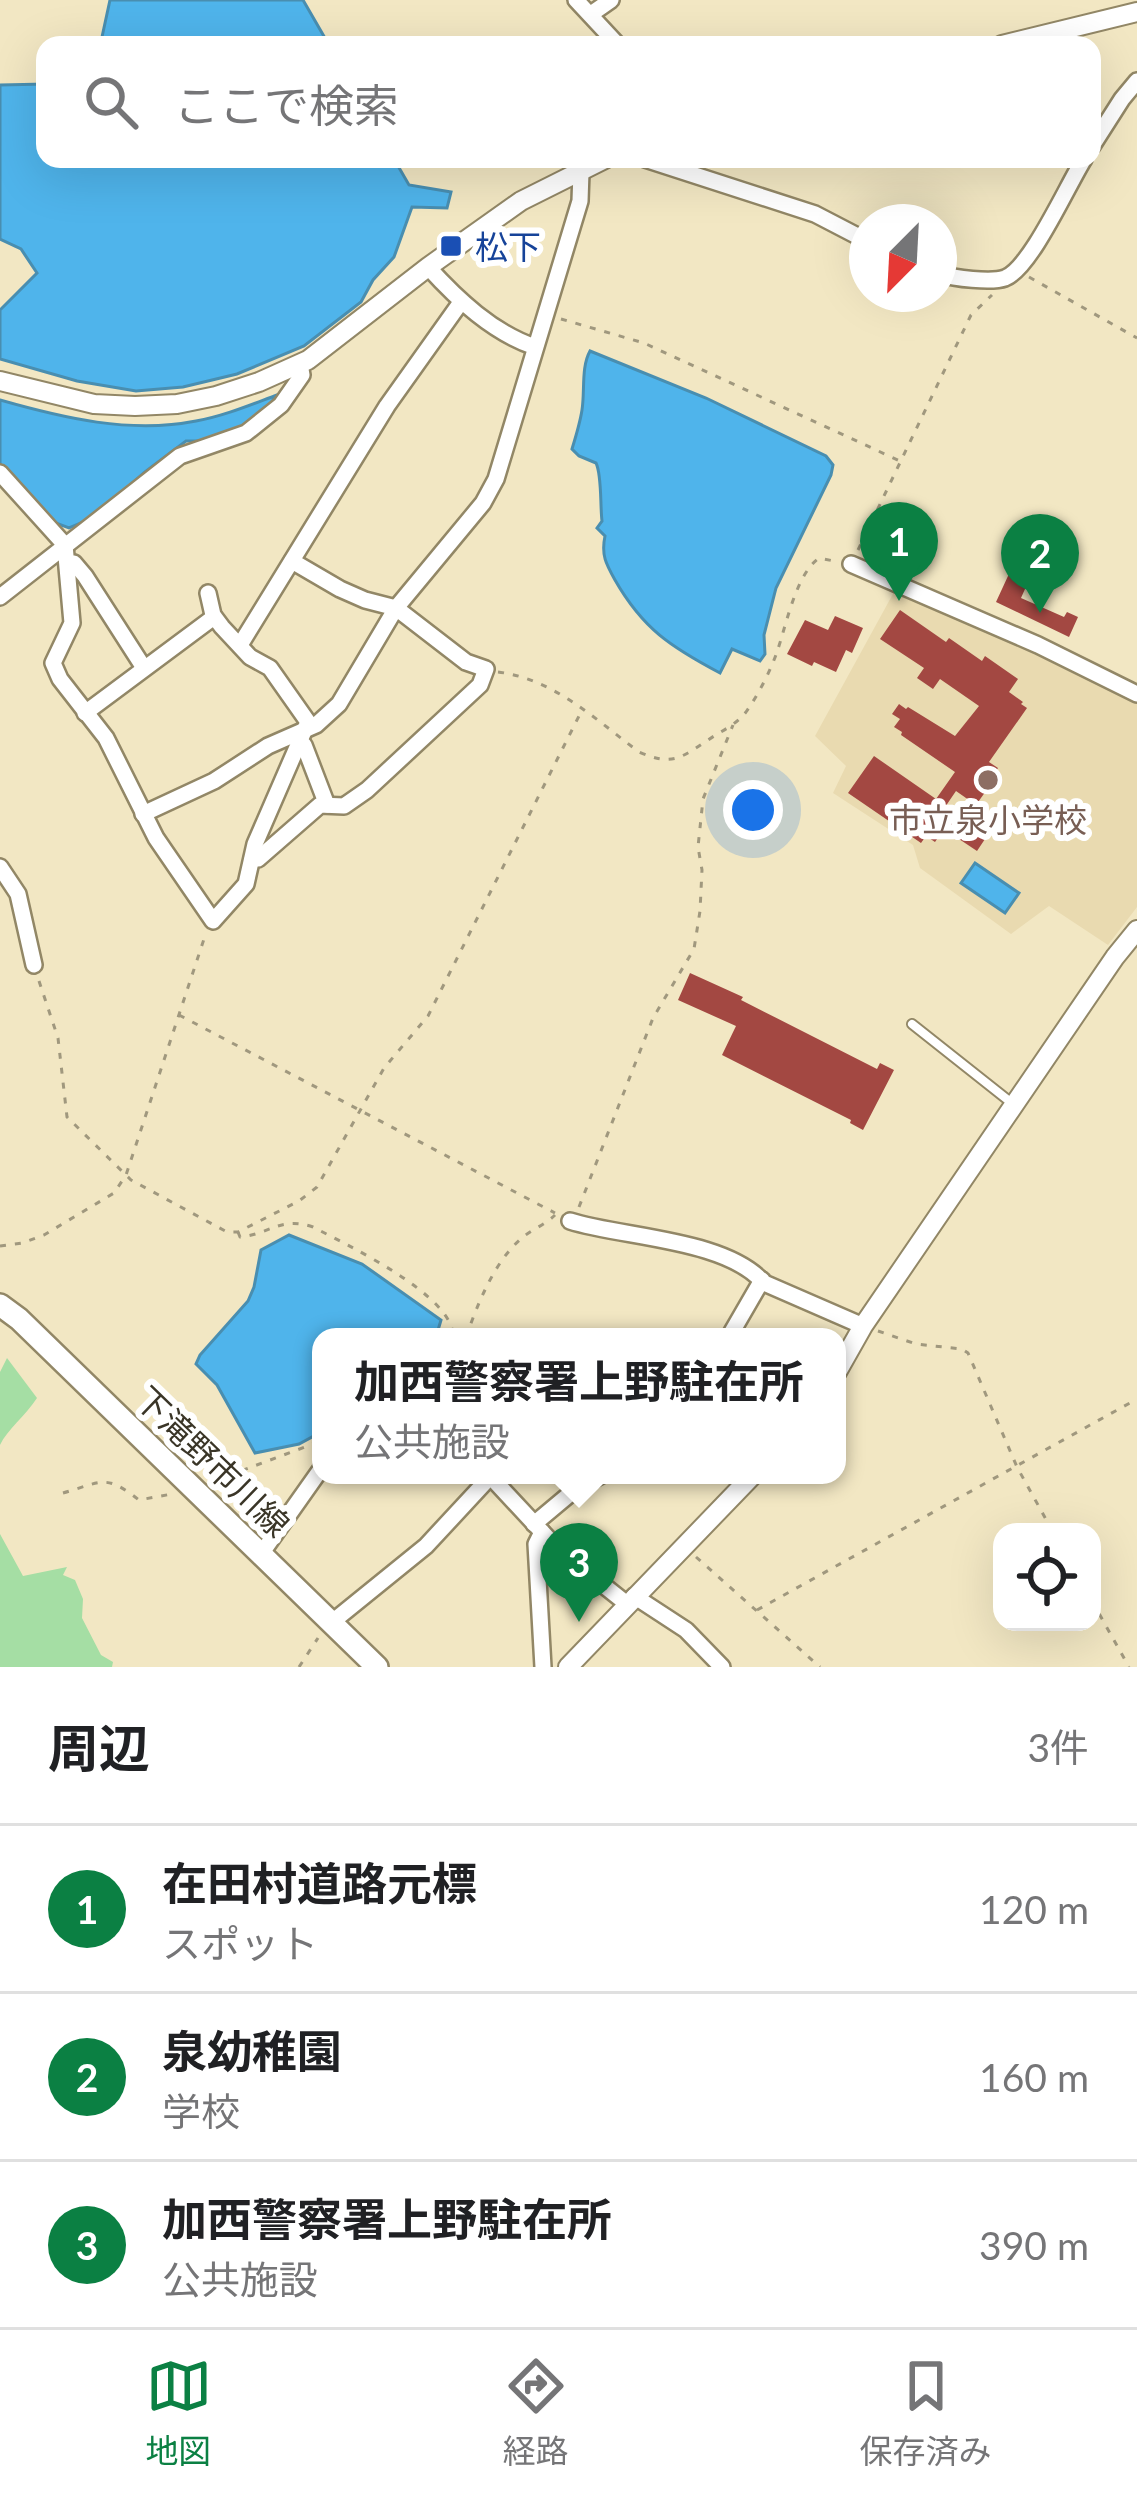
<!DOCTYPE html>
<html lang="ja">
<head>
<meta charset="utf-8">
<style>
  :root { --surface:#fff; --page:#f2f2f2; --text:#202124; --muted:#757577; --line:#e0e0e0; --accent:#0b8043 }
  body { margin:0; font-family:Lato,"Noto Sans JP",sans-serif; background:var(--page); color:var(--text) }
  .controls { position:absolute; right:36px; bottom:36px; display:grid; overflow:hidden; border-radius:24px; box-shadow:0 12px 48px #0002 }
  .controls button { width:108px; height:108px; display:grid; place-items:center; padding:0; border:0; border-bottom:3px solid var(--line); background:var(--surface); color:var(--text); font:60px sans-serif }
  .compass { position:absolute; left:849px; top:204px; width:108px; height:108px; border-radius:50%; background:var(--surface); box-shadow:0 12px 48px #0002; rotate:204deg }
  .you { position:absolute; left:753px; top:810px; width:42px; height:42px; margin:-30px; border:9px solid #fff; border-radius:50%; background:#1a73e8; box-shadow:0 0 0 18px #1a73e833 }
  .badge { display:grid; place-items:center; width:78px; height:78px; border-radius:50%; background:var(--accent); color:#fff; font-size:39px; font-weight:700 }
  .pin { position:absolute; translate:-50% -99px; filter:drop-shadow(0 3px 6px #0008) }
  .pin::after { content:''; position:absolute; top:63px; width:42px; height:36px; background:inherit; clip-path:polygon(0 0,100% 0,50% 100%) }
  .popup { position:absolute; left:312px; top:1328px; width:534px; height:156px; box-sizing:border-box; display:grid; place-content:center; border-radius:24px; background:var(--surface); filter:drop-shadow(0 3px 9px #0005); font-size:39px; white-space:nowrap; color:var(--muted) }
  .popup b { font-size:45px; color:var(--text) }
  .popup::after { content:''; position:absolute; left:50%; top:100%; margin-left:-24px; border:24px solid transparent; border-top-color:var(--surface) }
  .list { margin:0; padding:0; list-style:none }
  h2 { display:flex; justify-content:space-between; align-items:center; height:156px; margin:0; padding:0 48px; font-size:51px }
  h2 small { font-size:39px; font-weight:400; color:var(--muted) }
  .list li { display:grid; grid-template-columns:78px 1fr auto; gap:36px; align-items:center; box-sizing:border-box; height:168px; padding:0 48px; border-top:3px solid var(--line) }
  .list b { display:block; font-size:45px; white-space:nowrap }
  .list p { margin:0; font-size:39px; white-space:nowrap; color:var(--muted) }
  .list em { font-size:39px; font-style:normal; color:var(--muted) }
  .icon { flex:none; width:66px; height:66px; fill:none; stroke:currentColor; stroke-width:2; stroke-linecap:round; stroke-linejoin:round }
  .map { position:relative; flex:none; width:1137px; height:1667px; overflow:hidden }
  .search { position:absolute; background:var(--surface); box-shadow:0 12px 48px #0002; left:36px; right:36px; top:36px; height:132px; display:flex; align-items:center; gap:30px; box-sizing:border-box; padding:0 42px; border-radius:24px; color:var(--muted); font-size:45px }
  .sheet { height:660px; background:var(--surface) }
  nav { display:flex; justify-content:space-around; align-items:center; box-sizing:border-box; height:168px; border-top:3px solid var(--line); background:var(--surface); font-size:33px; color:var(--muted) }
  nav a { display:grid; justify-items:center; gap:6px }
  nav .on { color:var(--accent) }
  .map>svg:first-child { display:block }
  .built { fill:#e9dab0 }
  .green { fill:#a5dea4 }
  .water { fill:#4fb4eb; stroke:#498eb0; stroke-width:3 }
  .building { fill:#a34842 }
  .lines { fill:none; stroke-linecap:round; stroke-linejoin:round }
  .service-casing { stroke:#928766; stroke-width:12 }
  .minor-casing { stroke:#928766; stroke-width:20 }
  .tertiary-casing { stroke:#928766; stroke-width:22 }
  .secondary-casing { stroke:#928766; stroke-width:26 }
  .path { stroke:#a0987e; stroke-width:3; stroke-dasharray:6 9; stroke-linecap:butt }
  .service { stroke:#fff; stroke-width:8 }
  .minor { stroke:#fff; stroke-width:15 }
  .tertiary { stroke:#fff; stroke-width:18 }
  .secondary { stroke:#fff; stroke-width:21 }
  .transit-dot { fill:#1a4fb4; stroke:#fff; stroke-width:4.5 }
  .education-dot { fill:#8d6e63; stroke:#fff; stroke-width:4.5 }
  .labels { text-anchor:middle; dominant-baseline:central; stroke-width:12; stroke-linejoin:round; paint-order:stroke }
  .transit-label { font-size:33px; fill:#164399; stroke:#fff; text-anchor:start }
  .education-label { font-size:33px; fill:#785e54; stroke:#fff }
  .street-label { font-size:33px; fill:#3a3527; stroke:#fff }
</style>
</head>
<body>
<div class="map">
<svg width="1137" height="1667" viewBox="0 0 1137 1667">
  <rect width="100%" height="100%" fill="#f2e7c3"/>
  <path class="built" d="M894,592L995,630L1137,703V907L1108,945L1049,906L1011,934L920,868L913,845L833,793L846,766L815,736Z"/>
  <g class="green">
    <path d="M7,1358L37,1398C26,1415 7,1430 0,1445V1372Z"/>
    <path d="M0,1534L23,1576L67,1567L63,1575L75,1580L83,1599L82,1618L101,1655L113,1662L112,1667H0Z"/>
  </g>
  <g class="water">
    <path d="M110,0H303L329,45H92L102,37Z"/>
    <path d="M45,84V159H394L409,185L451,192L447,208L412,207L394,257L373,280L361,302L304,346L237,374L183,387L136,391L77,381L0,359V310L37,273L21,249L0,239V85Z"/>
    <path d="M590,351L706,398L826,456L833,465L831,475L776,588L764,635L765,654L760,661L732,649L720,673C671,647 643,629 615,580C606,564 601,555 605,536L597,528L602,521C600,505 602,475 596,463L579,456L572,449C576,436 580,423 582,410C585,391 581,367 590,351Z"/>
    <path d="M277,395L260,417L233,433L200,441H186L145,472L93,518L69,528L53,522L0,464V400C63,418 130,434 196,421C224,416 250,405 277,395Z"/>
    <path d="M975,863L1019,893L1005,913L961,883Z"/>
    <path d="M289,1235L362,1264L441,1320L436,1337H321V1432L299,1444L255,1453L217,1385L196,1364L200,1355L248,1301L254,1287L261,1250Z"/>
  </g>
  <g class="building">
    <path d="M1014,563L1033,571L1021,598L1064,617L1067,612L1078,617L1069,637L996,602Z"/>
    <path d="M900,610L946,642L949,638L982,661L985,656L1018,679L1009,692L1023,702L1021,704L1027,708L989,762L998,768L990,779L993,781L976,805L956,791L941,813L985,839L977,851L944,829L935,842L926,836L921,843L848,793L874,756L936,799L955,772L901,735L902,732L894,727L900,719L892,714L899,704L906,709L908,707L955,736L979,706L940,679L933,689L917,678L924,668L880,639Z"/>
    <path d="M835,616L863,628L852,653L846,650L836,672L814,662L812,666L787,654L805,620L828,630Z"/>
    <path d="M690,973L743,997L741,1000L877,1069L880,1063L894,1070L863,1130L850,1123L851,1120L722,1055L736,1026L678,1000Z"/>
  </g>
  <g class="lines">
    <g class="service-casing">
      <path id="service" d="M912,1024L1013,1104"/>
    </g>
    <g class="minor-casing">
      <g id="minor">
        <path d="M576,0L618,45"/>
        <path d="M591,14L611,0"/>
        <path d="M1092,146L1122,99L1137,81"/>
        <path d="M645,159L815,214L867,241"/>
        <path d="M428,267C457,299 493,333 535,347"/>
        <path d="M939,274C954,278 991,283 1005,278C1031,268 1068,184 1084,159"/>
        <path d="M0,473L65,545L72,623L53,663L60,679L106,738L156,838L213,921L246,884L255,844L308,722L270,668L250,657L222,627L213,615L208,593"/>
        <path d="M68,564L74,563L85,576L144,668"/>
        <path d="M851,564L1038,645L1137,694"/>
        <path d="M0,597L180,456L246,433L281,405L302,375L300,364"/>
        <path d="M240,645L387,406L461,302"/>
        <path d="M85,713L214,617"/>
        <path d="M300,743L304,745L327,805"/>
        <path d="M143,814L214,781L268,746L316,725L339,704L396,608L483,503L496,479L580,201L581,172"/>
        <path d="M252,859H258L320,805L344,806L367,790L480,685L486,669L466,662L396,608L365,600L340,589L292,561"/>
        <path d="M0,867L18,894L34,965"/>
        <path d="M570,1221C624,1238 726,1239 764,1283L863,1326"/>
        <path d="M729,1337L762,1280"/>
        <path d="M489,1475L558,1549L627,1604"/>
        <path d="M534,1524L577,1488L602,1475"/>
        <path d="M542,1532L536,1544L543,1667"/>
        <path d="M261,1554L321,1469"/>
        <path d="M634,1596L686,1630L722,1667"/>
        <path d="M331,1623L426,1546L490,1477"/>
      </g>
    </g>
    <g class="tertiary-casing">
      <g id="tertiary">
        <path d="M1002,45L1137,12"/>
        <path d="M0,381L94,404L135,406L177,404L216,396L259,382L308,360L428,267L521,201L605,159"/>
        <path d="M837,1372L863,1326L1115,957L1137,930"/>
        <path d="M568,1667L753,1475"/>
      </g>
    </g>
    <g class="secondary-casing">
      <path id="secondary" d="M0,1305L19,1319L377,1667"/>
    </g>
    <g class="path">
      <path d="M1029,277L1137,338"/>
      <path d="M561,319L644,343L900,461"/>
      <path d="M858,550L971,315L992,295"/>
      <path d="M498,672C554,679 595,719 639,752C671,766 680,759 708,740C721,731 736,725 746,712C758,695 770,672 777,652C786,626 796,574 819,558L839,562"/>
      <path d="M39,981L58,1038L67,1117L131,1180L227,1232H238L299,1201L317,1187L384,1068L428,1016L582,710"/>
      <path d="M179,1015L555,1213"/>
      <path d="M579,1207L653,1018L694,949L700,911L702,870L698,847L703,799L733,725"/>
      <path d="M238,1232L240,1237C270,1234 281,1216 313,1227C347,1245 455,1296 453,1337"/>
      <path d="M0,1246L22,1243L44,1235L114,1193L126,1175L205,936"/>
      <path d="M878,1331L916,1344L962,1349L968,1353L1017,1467L1053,1532"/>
      <path d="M466,1337C478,1303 495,1260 523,1237C533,1229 546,1224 555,1215"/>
      <path d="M214,1481L321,1441"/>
      <path d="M63,1493C102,1482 105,1473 139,1500L172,1494"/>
      <path d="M696,1557L820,1667"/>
      <path d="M1092,1601L1129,1667"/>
      <path d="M757,1610L1137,1399"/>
      <path d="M299,1667L318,1638"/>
    </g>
    <use href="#service" class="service"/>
    <use href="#minor" class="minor"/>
    <use href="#tertiary" class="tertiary"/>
    <use href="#secondary" class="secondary"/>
  </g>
  <rect class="transit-dot" x="439" y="234" width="24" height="24" rx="6"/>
  <circle class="education-dot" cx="988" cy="780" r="12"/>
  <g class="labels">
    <g class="transit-label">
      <text x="475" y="246">松下</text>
    </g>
    <g class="education-label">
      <text x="988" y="819">市立泉小学校</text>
    </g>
    <g class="street-label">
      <text transform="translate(213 1461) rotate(44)">下滝野市川線</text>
    </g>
  </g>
</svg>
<div class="controls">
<button><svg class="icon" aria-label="locate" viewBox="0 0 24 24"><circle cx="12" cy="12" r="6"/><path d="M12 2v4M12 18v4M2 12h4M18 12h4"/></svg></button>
</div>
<svg class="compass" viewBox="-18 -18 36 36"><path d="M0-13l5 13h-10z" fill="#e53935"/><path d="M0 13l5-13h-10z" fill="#757577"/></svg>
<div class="you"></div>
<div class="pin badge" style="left:899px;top:601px">1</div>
<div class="pin badge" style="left:1040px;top:613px">2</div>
<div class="pin badge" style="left:579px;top:1622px">3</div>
<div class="popup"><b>加西警察署上野駐在所</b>公共施設</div>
<div class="search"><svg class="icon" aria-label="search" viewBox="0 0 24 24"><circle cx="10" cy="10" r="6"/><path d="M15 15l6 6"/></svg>ここで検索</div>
</div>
<section class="sheet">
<h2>周辺<small>3件</small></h2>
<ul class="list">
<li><span class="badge">1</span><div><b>在田村道路元標</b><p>スポット</p></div><em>120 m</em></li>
<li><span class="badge">2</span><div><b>泉幼稚園</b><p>学校</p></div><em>160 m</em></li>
<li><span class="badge">3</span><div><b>加西警察署上野駐在所</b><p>公共施設</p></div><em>390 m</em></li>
</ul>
</section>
<nav>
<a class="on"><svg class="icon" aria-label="map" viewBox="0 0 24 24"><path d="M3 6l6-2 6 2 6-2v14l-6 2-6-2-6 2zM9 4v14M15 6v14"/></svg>地図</a>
<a><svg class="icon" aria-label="directions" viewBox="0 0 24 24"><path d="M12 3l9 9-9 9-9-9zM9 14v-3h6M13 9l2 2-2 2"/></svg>経路</a>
<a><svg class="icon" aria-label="saved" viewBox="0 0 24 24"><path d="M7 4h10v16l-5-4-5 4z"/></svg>保存済み</a>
</nav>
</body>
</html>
